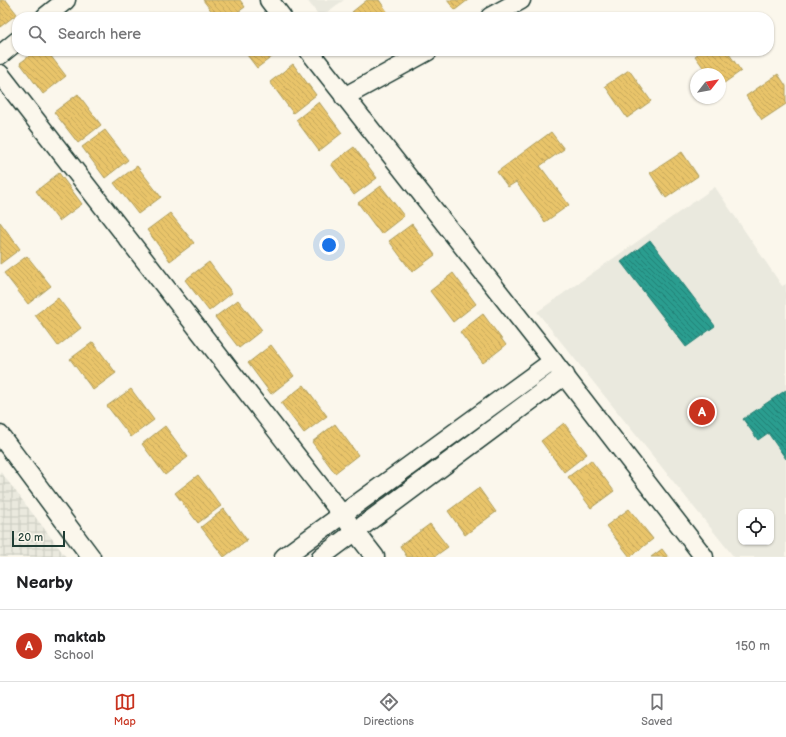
<!DOCTYPE html>
<html lang="en">
<head>
<meta charset="utf-8">
<style>
  :root { --surface:#fff; --page:#f2f2f2; --text:#202124; --muted:#757577; --line:#e0e0e0; --accent:#c8321e }
  body { margin:0; font-family:"Balsamiq Sans",sans-serif; background:var(--page); color:var(--text) }
  .controls { position:absolute; right:12px; bottom:12px; display:grid; overflow:hidden; border-radius:8px; box-shadow:0 1px 3px #0004 }
  .controls button { width:36px; height:36px; display:grid; place-items:center; padding:0; border:0; border-bottom:1px solid var(--line); background:var(--surface); color:var(--text); font:20px sans-serif }
  .compass { position:absolute; left:690px; top:68px; width:36px; height:36px; border-radius:50%; background:var(--surface); box-shadow:0 1px 3px #0004; rotate:59deg }
  .scale { position:absolute; left:12px; bottom:10px; width:53px; box-sizing:border-box; padding-left:4px; border:2px solid #1f3d34; border-top:0; font-size:11px; line-height:14px; white-space:nowrap; color:#1f3d34; -webkit-text-stroke:3px #fbf7ec; paint-order:stroke }
  .you { position:absolute; left:329px; top:245px; width:14px; height:14px; margin:-10px; border:3px solid #fff; border-radius:50%; background:#1a73e8; box-shadow:0 0 0 6px #1a73e833 }
  .badge { display:grid; place-items:center; width:26px; height:26px; border-radius:50%; background:var(--accent); color:#fff; font-size:13px; font-weight:700 }
  .pin { position:absolute; translate:-50% -50%; border:2px solid #fff; box-shadow:0 1px 4px #0006 }
  .list { margin:0; padding:0; list-style:none }
  h2 { display:flex; justify-content:space-between; align-items:center; height:52px; margin:0; padding:0 16px; font-size:17px }
  h2 small { font-size:13px; font-weight:400; color:var(--muted) }
  .list li { display:grid; grid-template-columns:26px 1fr auto; gap:12px; align-items:center; box-sizing:border-box; height:72px; padding:0 16px; border-top:1px solid var(--line) }
  .list b { display:block; font-size:15px; white-space:nowrap }
  .list p { margin:0; font-size:13px; white-space:nowrap; color:var(--muted) }
  .list em { font-size:13px; font-style:normal; color:var(--muted) }
  .icon { flex:none; width:22px; height:22px; fill:none; stroke:currentColor; stroke-width:2; stroke-linecap:round; stroke-linejoin:round }
  .map { position:relative; flex:none; width:786px; height:557px; overflow:hidden }
  .search { position:absolute; background:var(--surface); box-shadow:0 1px 3px #0004; left:12px; right:12px; top:12px; height:44px; display:flex; align-items:center; gap:10px; box-sizing:border-box; padding:0 14px; border-radius:16px; color:var(--muted); font-size:15px }
  .sheet { height:124px; background:var(--surface) }
  nav { display:flex; justify-content:space-around; align-items:center; box-sizing:border-box; height:56px; border-top:1px solid var(--line); background:var(--surface); font-size:11px; color:var(--muted) }
  nav a { display:grid; justify-items:center; gap:2px }
  nav .on { color:var(--accent) }
  .map>svg:first-child { display:block }
  .built { fill:#eae9de; fill-rule:evenodd }
  .industrial { fill:url(#industrial-grid) }
  .homes { fill:url(#homes-back-hatch); stroke:#ac9c5a }
  .schools { fill:url(#schools-back-hatch); stroke:#278074 }
  .lines { fill:none; stroke-linecap:round; stroke-linejoin:round }
  .minor-casing { stroke:#1f3d34; stroke-width:21 }
  .minor { stroke:#fbf7ec; stroke-width:18 }
</style>
</head>
<body>
<div class="map">
<svg width="786" height="557" viewBox="0 0 786 557">
  <defs>
    <pattern id="industrial-grid" width="8" height="8" patternUnits="userSpaceOnUse"><rect width="8" height="8" fill="#eae9de"/><path d="M0 4h8M4 0v8" fill="none" stroke="#c8c9bf"/></pattern>
    <pattern id="homes-back-hatch" width="6" height="6" patternUnits="userSpaceOnUse"><rect width="6" height="6" fill="#e9c46a"/><path d="M-1 5l2 2M0 0l6 6M5-1l2 2" fill="none" stroke="#c7a95c"/></pattern>
    <pattern id="schools-back-hatch" width="6" height="6" patternUnits="userSpaceOnUse"><rect width="6" height="6" fill="#2a9d8f"/><path d="M-1 5l2 2M0 0l6 6M5-1l2 2" fill="none" stroke="#238176"/></pattern>
  </defs>
  <rect width="100%" height="100%" fill="#fbf7ec"/>
  <filter id="ink" filterUnits="userSpaceOnUse"><feTurbulence type="fractalNoise" baseFrequency=".025" numOctaves="2"/><feDisplacementMap in="SourceGraphic" scale="8" xChannelSelector="R" yChannelSelector="G"/><feConvolveMatrix kernelMatrix="1 2 1 2 8 2 1 2 1" color-interpolation-filters="sRGB"/></filter>
  <g filter="url(#ink)">
    <g class="built">
      <path d="M307,0H344L320,17Z"/>
      <path d="M715,187L782,286L786,284V557H734L537,312ZM741,512H771V542H741Z"/>
    </g>
    <path class="industrial" d="M0,471L66,557H0Z"/>
    <g class="homes">
      <path d="M0,0H6L17,14L0,27Z"/>
      <path d="M203,0H240L245,7L231,17H216Z"/>
      <path d="M367,0H379L391,17H355L352,12Z"/>
      <path d="M447,0H468L455,10Z"/>
      <path d="M36,51H47L66,76L43,94L20,63Z"/>
      <path d="M244,51H280L257,68Z"/>
      <path d="M702,51H727L741,71L720,86V74H708L695,56Z"/>
      <path d="M293,64L316,95L293,113L270,82Z"/>
      <path d="M629,70L651,101L627,118L605,86Z"/>
      <path d="M778,74L786,86V104L762,120L746,96Z"/>
      <path d="M78,94L101,125L78,143L54,112Z"/>
      <path d="M319,102L342,133L319,151L296,120Z"/>
      <path d="M105,130L128,160L105,178L82,147Z"/>
      <path d="M551,132L564,149L540,166L569,205L545,222L516,182L508,187L497,172Z"/>
      <path d="M354,147L377,178L354,195L331,164Z"/>
      <path d="M682,152L698,176L666,198L650,173Z"/>
      <path d="M137,166L161,197L138,214L114,183Z"/>
      <path d="M59,173L82,204L59,221L36,191Z"/>
      <path d="M381,186L404,216L381,234L358,203Z"/>
      <path d="M170,213L194,243L170,261L147,230Z"/>
      <path d="M0,222L20,249L0,264Z"/>
      <path d="M412,224L435,255L412,272L389,241Z"/>
      <path d="M27,256L51,286L28,304L4,273Z"/>
      <path d="M209,262L232,293L209,311L185,280Z"/>
      <path d="M453,273L476,304L453,322L430,291Z"/>
      <path d="M58,298L81,328L58,346L35,315Z"/>
      <path d="M238,300L262,330L239,348L215,317Z"/>
      <path d="M483,314L506,345L483,363L460,332Z"/>
      <path d="M93,342L116,373L93,390L70,359Z"/>
      <path d="M271,345L294,376L271,394L248,363Z"/>
      <path d="M304,385L327,416L304,433L281,403Z"/>
      <path d="M131,389L154,420L131,437L107,406Z"/>
      <path d="M564,423L587,454L564,472L541,441Z"/>
      <path d="M335,424L358,455L335,473L312,442Z"/>
      <path d="M165,426L188,457L165,475L142,444Z"/>
      <path d="M591,460L614,491L591,508L568,477Z"/>
      <path d="M198,475L221,506L198,523L175,493Z"/>
      <path d="M479,488L496,512L465,535L448,511Z"/>
      <path d="M224,509L247,540L224,557L201,527Z"/>
      <path d="M629,509L653,539L630,557L606,526Z"/>
      <path d="M430,524L448,547L434,557H407L400,546Z"/>
      <path d="M662,549L668,557H651Z"/>
    </g>
    <g class="schools">
      <path d="M650,240L715,326L686,347L621,262Z"/>
      <path d="M786,390V459L768,433L758,440L743,419Z"/>
    </g>
    <g class="lines">
      <g class="minor-casing">
        <g id="minor">
          <path d="M269,0L282,17"/>
          <path d="M45,17L66,0"/>
          <path d="M490,17L521,0"/>
          <path d="M309,51L553,361L704,557"/>
          <path d="M0,55L17,41"/>
          <path d="M0,74L375,557"/>
          <path d="M344,97L428,51"/>
          <path d="M0,435L91,557"/>
          <path d="M284,557L553,361"/>
          <path d="M321,557L565,375"/>
        </g>
      </g>
      <use href="#minor" class="minor"/>
    </g>
  </g>
</svg>
<div class="controls">
<button><svg class="icon" aria-label="locate" viewBox="0 0 24 24"><circle cx="12" cy="12" r="6"/><path d="M12 2v4M12 18v4M2 12h4M18 12h4"/></svg></button>
</div>
<svg class="compass" viewBox="-18 -18 36 36"><path d="M0-13l5 13h-10z" fill="#e53935"/><path d="M0 13l5-13h-10z" fill="#757577"/></svg>
<div class="scale">20 m</div>
<div class="you"></div>
<div class="pin badge" style="left:702px;top:412px">A</div>
<div class="search"><svg class="icon" aria-label="search" viewBox="0 0 24 24"><circle cx="10" cy="10" r="6"/><path d="M15 15l6 6"/></svg>Search here</div>
</div>
<section class="sheet">
<h2>Nearby<small></small></h2>
<ul class="list">
<li><span class="badge">A</span><div><b>maktab</b><p>School</p></div><em>150 m</em></li>
</ul>
</section>
<nav>
<a class="on"><svg class="icon" aria-label="map" viewBox="0 0 24 24"><path d="M3 6l6-2 6 2 6-2v14l-6 2-6-2-6 2zM9 4v14M15 6v14"/></svg>Map</a>
<a><svg class="icon" aria-label="directions" viewBox="0 0 24 24"><path d="M12 3l9 9-9 9-9-9zM9 14v-3h6M13 9l2 2-2 2"/></svg>Directions</a>
<a><svg class="icon" aria-label="saved" viewBox="0 0 24 24"><path d="M7 4h10v16l-5-4-5 4z"/></svg>Saved</a>
</nav>
</body>
</html>
